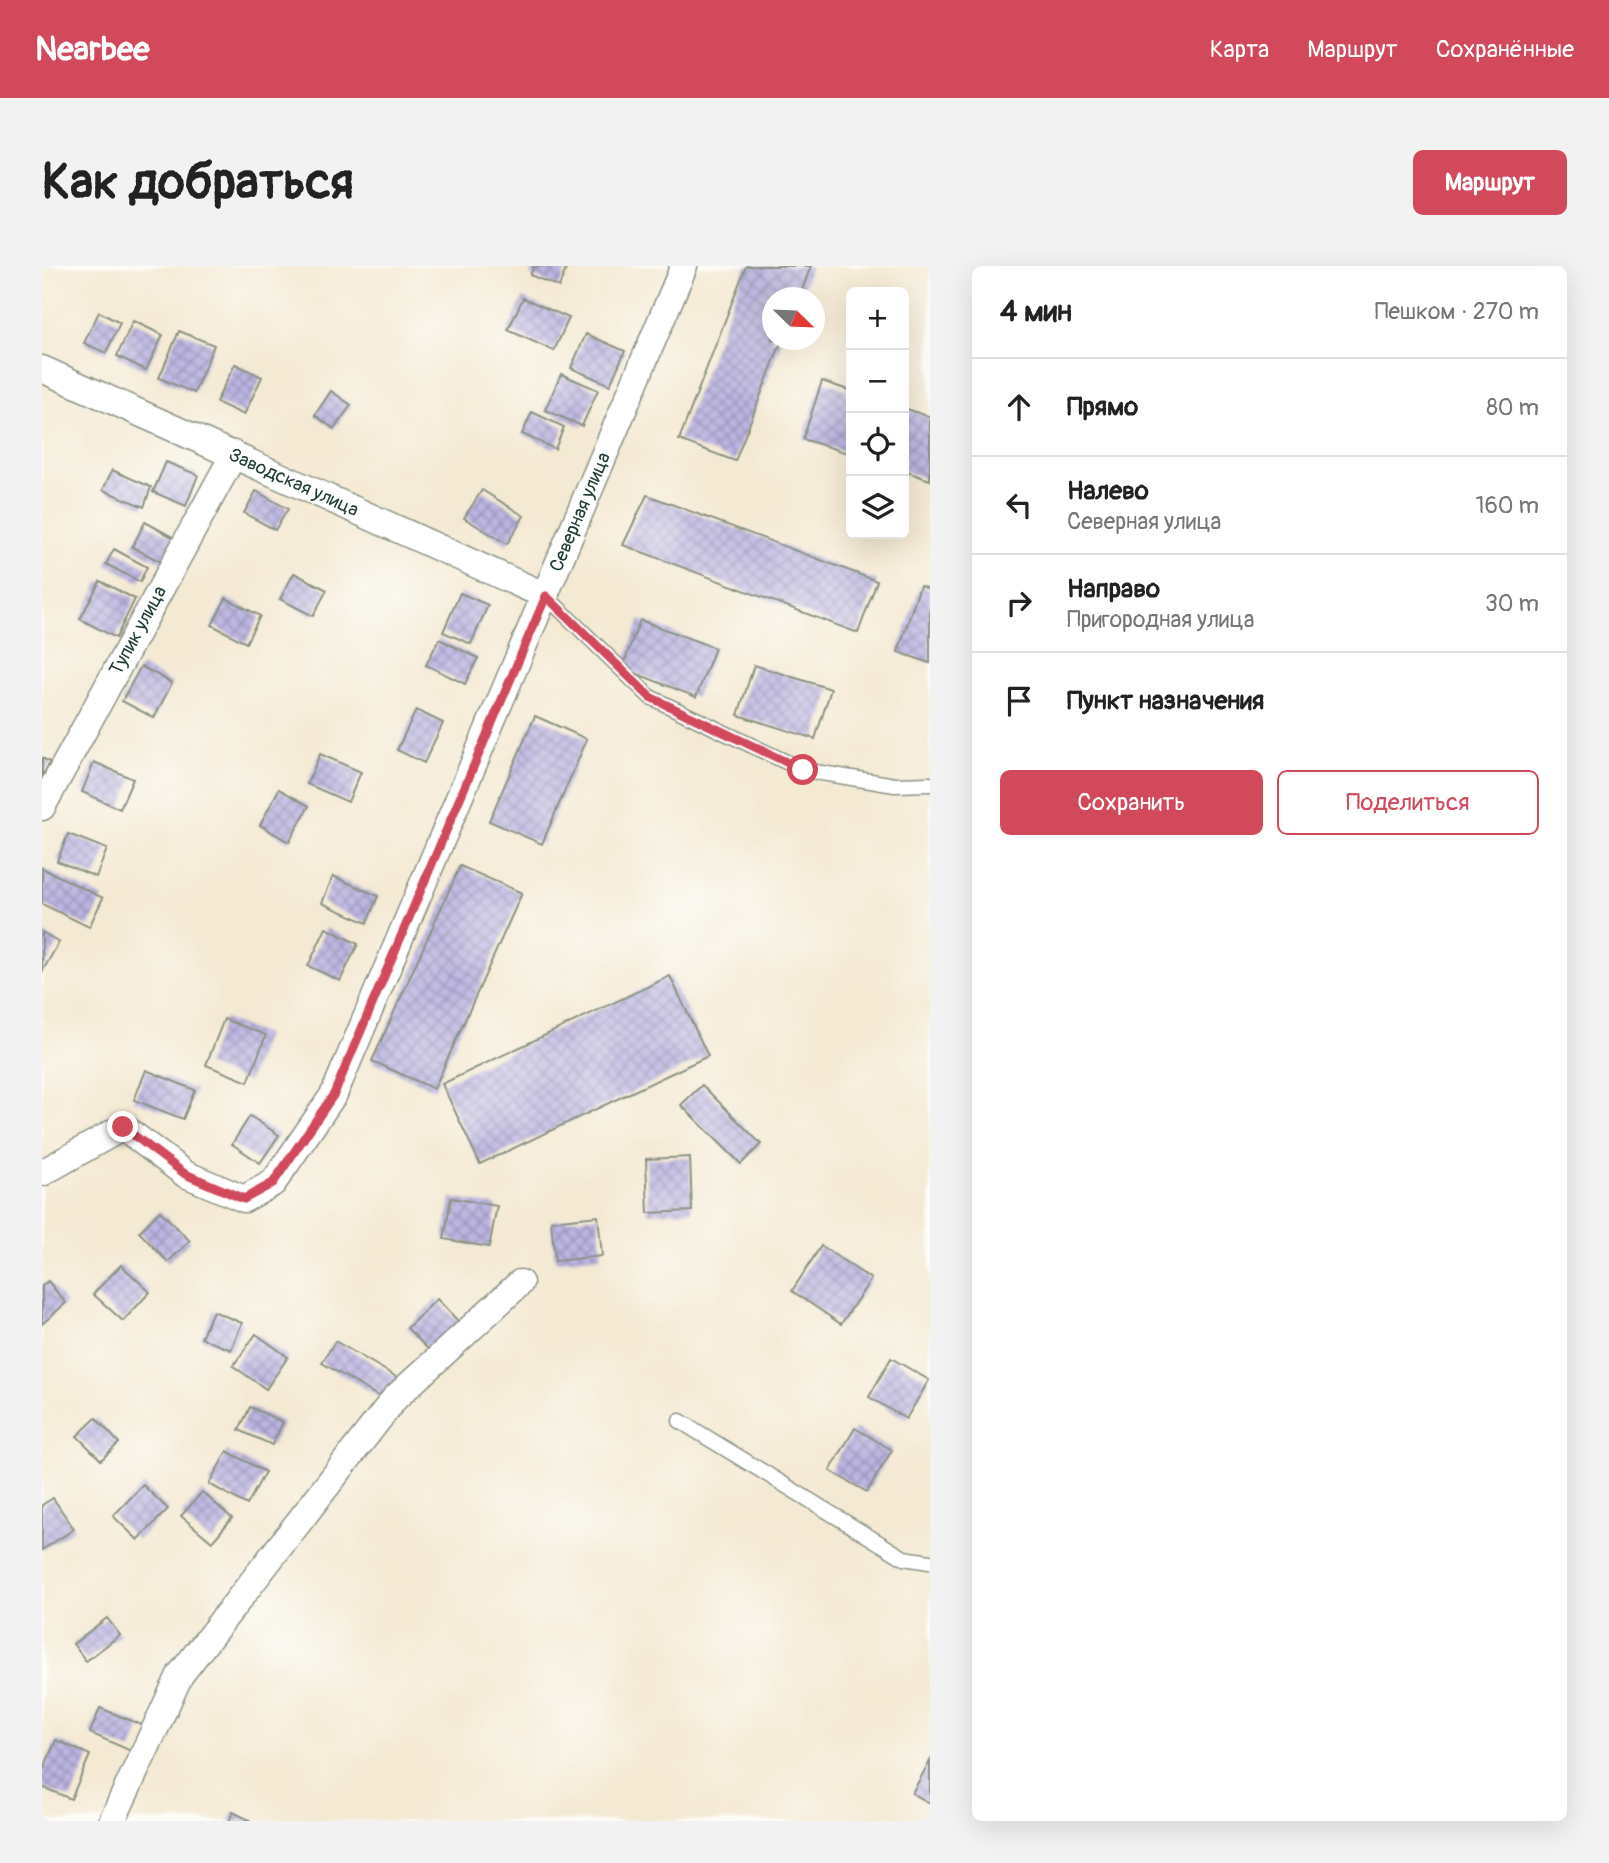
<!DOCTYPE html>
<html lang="ru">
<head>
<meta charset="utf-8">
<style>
  :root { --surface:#fff; --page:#f2f2f2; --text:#222; --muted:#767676; --line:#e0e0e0; --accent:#d1495b }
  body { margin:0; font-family:Pangolin,sans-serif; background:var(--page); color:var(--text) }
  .controls { position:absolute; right:21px; top:21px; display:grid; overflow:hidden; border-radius:10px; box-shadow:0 7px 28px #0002 }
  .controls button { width:63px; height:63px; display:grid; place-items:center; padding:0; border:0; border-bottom:2px solid var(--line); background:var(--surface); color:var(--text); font:35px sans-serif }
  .compass { position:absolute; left:720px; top:21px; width:63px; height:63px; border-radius:50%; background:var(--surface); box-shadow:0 7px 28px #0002; rotate:113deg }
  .stop { position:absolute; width:21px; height:21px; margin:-16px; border:5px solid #d1495b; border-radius:50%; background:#fff }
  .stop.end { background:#d1495b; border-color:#fff; box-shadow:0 2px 7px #0008 }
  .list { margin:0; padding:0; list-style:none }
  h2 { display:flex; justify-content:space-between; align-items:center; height:91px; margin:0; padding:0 28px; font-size:30px }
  h2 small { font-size:23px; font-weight:400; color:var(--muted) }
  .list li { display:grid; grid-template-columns:46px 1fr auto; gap:21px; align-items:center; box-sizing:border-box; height:98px; padding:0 28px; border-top:2px solid var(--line) }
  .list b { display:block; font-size:26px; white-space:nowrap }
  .list p { margin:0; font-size:23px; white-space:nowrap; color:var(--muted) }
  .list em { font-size:23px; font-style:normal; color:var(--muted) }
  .actions { display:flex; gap:14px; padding:21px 28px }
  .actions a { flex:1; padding:16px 0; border:2px solid var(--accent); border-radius:10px; text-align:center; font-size:24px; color:var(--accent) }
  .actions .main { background:var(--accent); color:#fff }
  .icon { flex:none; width:38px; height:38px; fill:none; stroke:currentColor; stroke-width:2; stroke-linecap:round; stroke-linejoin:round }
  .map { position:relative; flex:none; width:888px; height:1555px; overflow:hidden; border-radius:10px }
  header { display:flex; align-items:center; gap:42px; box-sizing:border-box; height:98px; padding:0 35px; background:var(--accent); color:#fff }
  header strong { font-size:33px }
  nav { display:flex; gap:38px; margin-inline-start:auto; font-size:24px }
  .intro { display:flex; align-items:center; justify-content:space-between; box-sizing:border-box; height:168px; padding:0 42px }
  h1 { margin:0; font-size:49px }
  .button { padding:18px 32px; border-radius:10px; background:var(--accent); color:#fff; font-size:24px; font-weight:700 }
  main { display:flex; gap:42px; padding:0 42px }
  aside { flex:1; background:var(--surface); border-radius:10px; box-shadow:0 7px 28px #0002 }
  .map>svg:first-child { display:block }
  .building { fill:url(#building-cross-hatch) }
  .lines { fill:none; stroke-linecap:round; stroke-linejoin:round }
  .lane-casing { stroke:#8a9384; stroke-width:17 }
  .street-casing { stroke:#8a9384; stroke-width:29 }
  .lane { stroke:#fff; stroke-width:14 }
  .street { stroke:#fff; stroke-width:26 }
  .route { stroke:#d1495b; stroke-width:9 }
  .labels { text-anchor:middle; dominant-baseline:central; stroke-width:5; stroke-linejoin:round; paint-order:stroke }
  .street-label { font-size:19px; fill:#1f3d34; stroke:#fdfcf7 }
</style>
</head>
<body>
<header>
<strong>Nearbee</strong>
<nav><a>Карта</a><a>Маршрут</a><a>Сохранённые</a></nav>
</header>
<div class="intro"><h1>Как добраться</h1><a class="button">Маршрут</a></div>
<main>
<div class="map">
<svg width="888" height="1555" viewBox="0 0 888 1555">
  <defs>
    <pattern id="building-cross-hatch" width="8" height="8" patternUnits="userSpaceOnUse" patternTransform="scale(1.75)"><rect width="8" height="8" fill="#bcb4e2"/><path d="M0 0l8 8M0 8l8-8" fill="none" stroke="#9894b8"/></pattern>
  </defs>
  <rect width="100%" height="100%" fill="#fdfcf7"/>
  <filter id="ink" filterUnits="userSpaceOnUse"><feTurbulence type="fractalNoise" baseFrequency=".0143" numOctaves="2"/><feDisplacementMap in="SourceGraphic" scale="14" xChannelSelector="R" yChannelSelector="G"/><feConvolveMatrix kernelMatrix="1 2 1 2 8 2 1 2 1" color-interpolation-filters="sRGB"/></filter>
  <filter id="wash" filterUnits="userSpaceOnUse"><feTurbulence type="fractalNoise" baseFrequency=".00686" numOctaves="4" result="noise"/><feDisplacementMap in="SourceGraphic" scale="28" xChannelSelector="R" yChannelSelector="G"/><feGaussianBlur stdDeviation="1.57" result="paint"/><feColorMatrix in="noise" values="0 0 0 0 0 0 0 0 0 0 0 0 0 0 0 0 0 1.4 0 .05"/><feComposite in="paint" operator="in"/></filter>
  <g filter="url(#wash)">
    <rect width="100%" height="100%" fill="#f4e9d3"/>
    <g id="blocks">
      <g class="building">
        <path d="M492,0H525L517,21L488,9Z"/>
        <path d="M704,0H769L757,32H730V74H740L693,195L637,174Z"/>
        <path d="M481,32L527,52L512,85L466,64Z"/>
        <path d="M57,46L78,57L64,87L42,77Z"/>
        <path d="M91,55L121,69L104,104L75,90Z"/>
        <path d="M137,65L172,79L152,127L117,112Z"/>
        <path d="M544,68L583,85L568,119L529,102Z"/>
        <path d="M193,98L220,111L202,149L174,136Z"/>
        <path d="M519,108L556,124L540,160L503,144Z"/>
        <path d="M780,115L809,125V188L761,173Z"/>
        <path d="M289,125L309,139L292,163L273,149Z"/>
        <path d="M862,142L888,151V214L862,205Z"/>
        <path d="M490,146L522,161L513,183L480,168Z"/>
        <path d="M124,196L156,209L144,240L111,226Z"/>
        <path d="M70,204L109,221L102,241L61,224Z"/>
        <path d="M440,224L482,250L465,278L422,252Z"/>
        <path d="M214,225L246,243L233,264L202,247Z"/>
        <path d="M605,229L835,315L816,367L581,279Z"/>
        <path d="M103,256L136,274L123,298L90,281Z"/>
        <path d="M72,283L105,301L98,316L64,298Z"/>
        <path d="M252,307L285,324L271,350L238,333Z"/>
        <path d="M58,315L93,333L74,372L38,353Z"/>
        <path d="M878,320L888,323V397L856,386Z"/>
        <path d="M418,327L446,339L429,378L401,366Z"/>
        <path d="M184,332L218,350L204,377L170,359Z"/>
        <path d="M598,354L673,382L654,431L580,402Z"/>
        <path d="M397,373L436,392L423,418L384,399Z"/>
        <path d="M712,399L789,423L773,473L696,449Z"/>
        <path d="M99,400L130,417L112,452L80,435Z"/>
        <path d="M374,444L401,457L382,497L355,484Z"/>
        <path d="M493,450L545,473L500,578L447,555Z"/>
        <path d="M278,488L319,506L306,536L265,518Z"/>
        <path d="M0,492L8,496L0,511Z"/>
        <path d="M52,496L91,513L78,543L40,526Z"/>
        <path d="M237,523L267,540L247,576L218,559Z"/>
        <path d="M26,568L65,583L54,611L15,595Z"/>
        <path d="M418,600L480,627L392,823L330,795Z"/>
        <path d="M0,602L61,632L47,661L0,638Z"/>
        <path d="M291,610L336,630L325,657L280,637Z"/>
        <path d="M284,662L316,678L298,715L266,700Z"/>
        <path d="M0,666L17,676L0,706Z"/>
        <path d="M628,710L666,790L438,898L400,818Z"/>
        <path d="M182,753L224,769L206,816L164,799Z"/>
        <path d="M104,804L153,824L141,853L92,834Z"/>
        <path d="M660,819L719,878L699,898L639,839Z"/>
        <path d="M208,850L237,869L218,897L190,878Z"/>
        <path d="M648,891L650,945L606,947L604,893Z"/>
        <path d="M409,932L455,940L447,981L402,973Z"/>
        <path d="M118,945L148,975L126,996L97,966Z"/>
        <path d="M556,950L560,990L513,995L509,955Z"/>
        <path d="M779,980L829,1013L799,1058L750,1025Z"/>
        <path d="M79,999L108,1026L81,1055L51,1028Z"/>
        <path d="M6,1015L24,1037L0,1058V1020Z"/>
        <path d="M395,1033L418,1057L389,1086L365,1062Z"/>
        <path d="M171,1045L200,1057L189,1084L159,1072Z"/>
        <path d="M214,1068L246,1091L224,1123L191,1100Z"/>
        <path d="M293,1075L358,1113L344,1135L280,1097Z"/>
        <path d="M849,1092L887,1114L864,1153L827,1131Z"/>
        <path d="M208,1141L241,1156L230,1179L197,1164Z"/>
        <path d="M54,1152L77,1177L59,1194L35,1170Z"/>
        <path d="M813,1162L850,1184L825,1226L788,1205Z"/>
        <path d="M185,1185L223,1206L205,1239L167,1218Z"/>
        <path d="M101,1219L126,1243L96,1274L71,1250Z"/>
        <path d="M160,1226L190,1252L170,1276L139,1250Z"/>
        <path d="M11,1232L32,1263L0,1284V1239Z"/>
        <path d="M65,1352L78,1369L44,1395L31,1378Z"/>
        <path d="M58,1442L100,1459L89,1485L48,1467Z"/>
        <path d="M14,1474L48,1489L29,1533L0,1521V1507Z"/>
        <path d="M888,1495V1537L870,1527Z"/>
        <path d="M191,1546L209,1555H187Z"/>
      </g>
    </g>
  </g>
  <g filter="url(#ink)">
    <use href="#blocks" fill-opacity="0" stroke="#8a9384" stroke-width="2"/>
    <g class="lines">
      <g class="lane-casing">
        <g id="lane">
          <path d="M504,330L608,431L761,504L853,519L888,518"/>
          <path d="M638,1155L862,1292L888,1296"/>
        </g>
      </g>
      <g class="street-casing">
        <g id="street">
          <path id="s1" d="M0,103L504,330"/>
          <path id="s2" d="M0,541L192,188"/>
          <path id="s3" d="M0,907L81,861L143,908L202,933L231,917L292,828L642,0"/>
          <path d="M70,1555L138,1409L353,1132L478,1017"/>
        </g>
      </g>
      <use href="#lane" class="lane"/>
      <use href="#street" class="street"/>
    </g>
  </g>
  <g class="lines" filter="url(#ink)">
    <path class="route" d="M81,861L143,908L202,933L231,917L292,828L504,330L608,431L761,504"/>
  </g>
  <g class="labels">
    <g class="street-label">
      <text stroke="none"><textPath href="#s1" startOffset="276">Заводская улица</textPath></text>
      <text stroke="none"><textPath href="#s3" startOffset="1008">Северная улица</textPath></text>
      <text stroke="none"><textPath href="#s2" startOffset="201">Тупик улица</textPath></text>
    </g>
  </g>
</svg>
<div class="controls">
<button>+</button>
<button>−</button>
<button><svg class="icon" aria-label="locate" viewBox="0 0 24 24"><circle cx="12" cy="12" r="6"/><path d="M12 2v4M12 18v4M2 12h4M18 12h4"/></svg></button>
<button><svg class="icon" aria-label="layers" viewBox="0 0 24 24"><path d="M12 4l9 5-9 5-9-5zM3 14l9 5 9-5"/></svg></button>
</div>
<svg class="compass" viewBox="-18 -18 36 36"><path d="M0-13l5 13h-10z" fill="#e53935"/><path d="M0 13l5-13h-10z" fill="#767676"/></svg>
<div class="stop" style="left:761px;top:504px"></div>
<div class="stop end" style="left:81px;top:861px"></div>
</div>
<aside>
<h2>4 мин<small>Пешком · 270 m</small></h2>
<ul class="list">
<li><svg class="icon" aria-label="ahead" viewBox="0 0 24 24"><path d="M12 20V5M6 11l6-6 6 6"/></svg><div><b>Прямо</b></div><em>80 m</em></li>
<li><svg class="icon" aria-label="left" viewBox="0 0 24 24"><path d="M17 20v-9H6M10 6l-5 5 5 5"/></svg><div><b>Налево</b><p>Северная улица</p></div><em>160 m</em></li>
<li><svg class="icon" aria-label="right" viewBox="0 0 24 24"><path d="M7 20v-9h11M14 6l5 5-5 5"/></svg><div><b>Направо</b><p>Пригородная улица</p></div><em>30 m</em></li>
<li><svg class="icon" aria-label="arrive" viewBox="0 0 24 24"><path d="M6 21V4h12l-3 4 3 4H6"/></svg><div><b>Пункт назначения</b></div></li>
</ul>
<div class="actions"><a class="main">Сохранить</a><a>Поделиться</a></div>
</aside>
</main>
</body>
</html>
